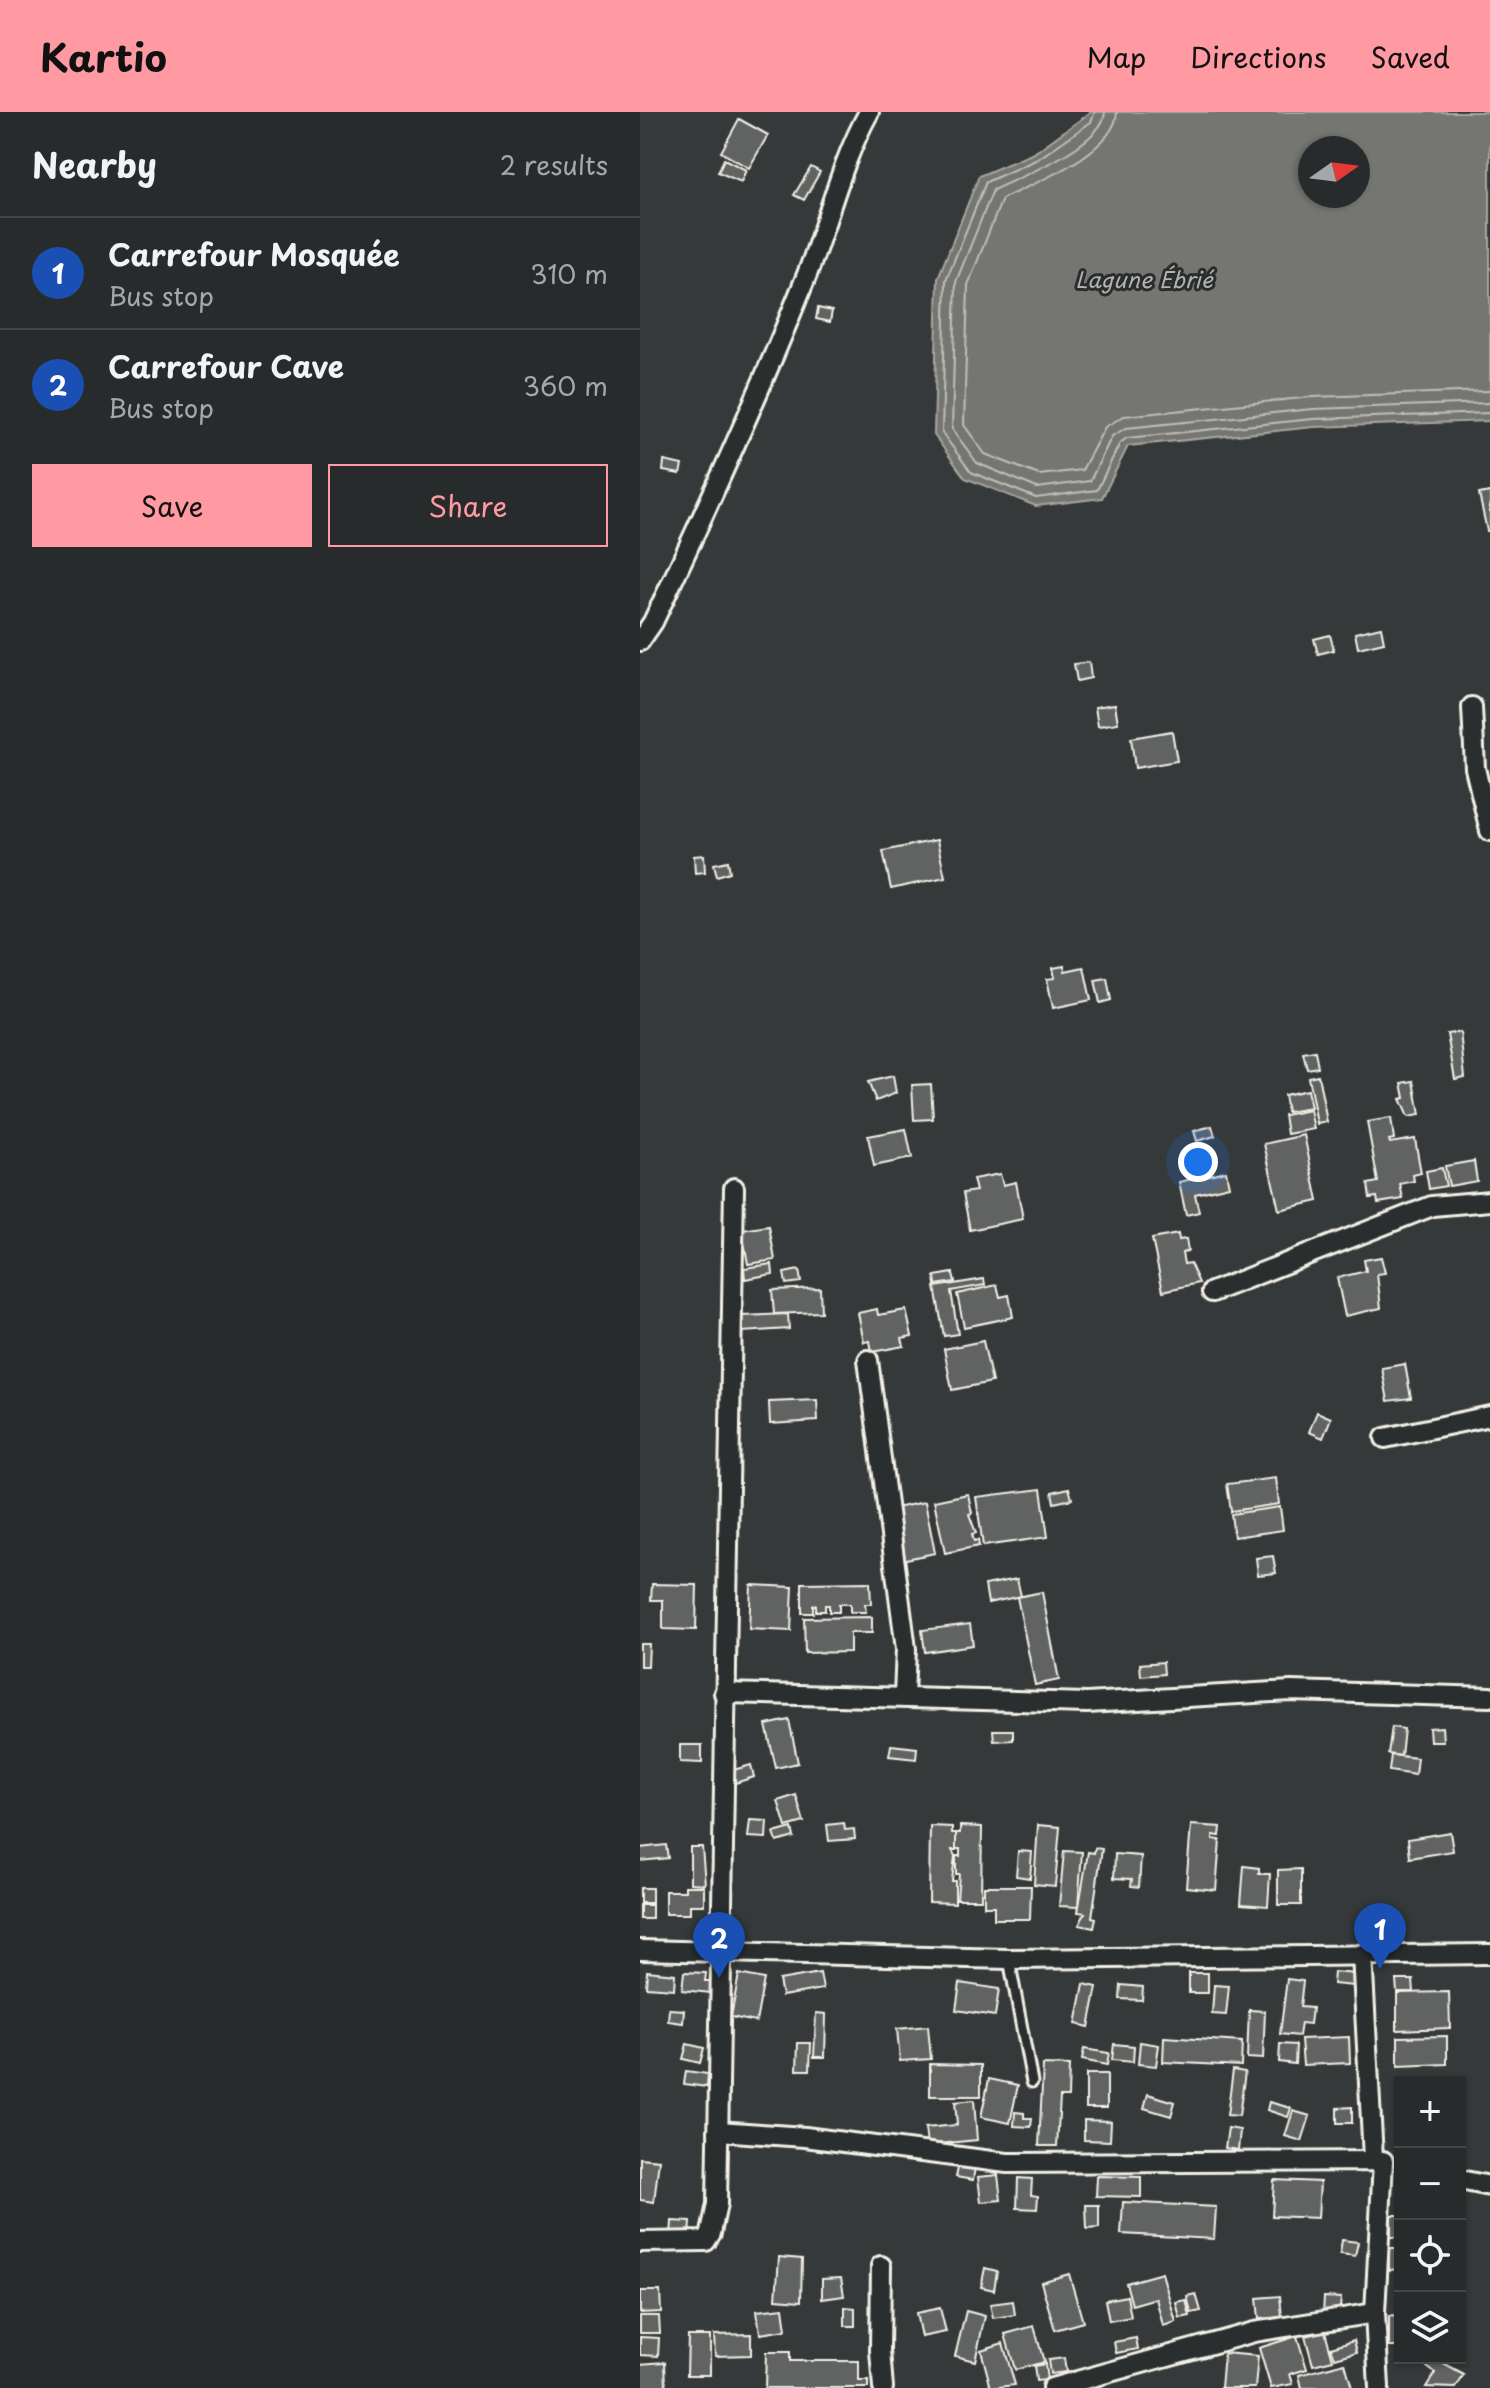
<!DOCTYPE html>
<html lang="en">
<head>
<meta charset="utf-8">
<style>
  :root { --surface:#282b2b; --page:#343737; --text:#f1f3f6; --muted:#a5a7a9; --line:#444747; --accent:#ff9aa2 }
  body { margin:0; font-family:"Playpen Sans",sans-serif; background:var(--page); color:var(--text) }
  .controls { position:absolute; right:24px; bottom:24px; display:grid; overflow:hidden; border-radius:0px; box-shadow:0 2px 6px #0004 }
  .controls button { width:72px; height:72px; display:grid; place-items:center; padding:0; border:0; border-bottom:2px solid var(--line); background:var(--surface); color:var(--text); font:40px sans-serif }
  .compass { position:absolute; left:658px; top:24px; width:72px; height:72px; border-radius:50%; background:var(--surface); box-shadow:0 2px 6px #0004; rotate:76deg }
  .you { position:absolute; left:558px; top:1050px; width:28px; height:28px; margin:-20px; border:6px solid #fff; border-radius:50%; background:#1a73e8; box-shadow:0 0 0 12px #1a73e833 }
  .badge { display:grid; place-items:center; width:52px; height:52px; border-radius:50%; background:var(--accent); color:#fff; font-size:26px; font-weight:700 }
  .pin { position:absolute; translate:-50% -66px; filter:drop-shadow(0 2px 4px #0008) }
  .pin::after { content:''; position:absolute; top:42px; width:28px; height:24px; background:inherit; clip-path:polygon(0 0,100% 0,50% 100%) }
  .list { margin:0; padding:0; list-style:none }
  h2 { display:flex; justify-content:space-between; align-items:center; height:104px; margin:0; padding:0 32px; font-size:34px }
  h2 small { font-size:26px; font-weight:400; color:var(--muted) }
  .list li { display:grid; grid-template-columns:52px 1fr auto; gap:24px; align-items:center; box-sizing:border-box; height:112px; padding:0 32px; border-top:2px solid var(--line) }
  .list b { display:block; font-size:30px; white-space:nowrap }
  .list p { margin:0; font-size:26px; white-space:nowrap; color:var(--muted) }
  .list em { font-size:26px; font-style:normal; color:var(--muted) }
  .actions { display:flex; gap:16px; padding:24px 32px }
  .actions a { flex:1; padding:18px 0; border:2px solid var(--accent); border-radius:0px; text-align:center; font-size:28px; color:var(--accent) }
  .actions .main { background:var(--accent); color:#111 }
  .icon { flex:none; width:44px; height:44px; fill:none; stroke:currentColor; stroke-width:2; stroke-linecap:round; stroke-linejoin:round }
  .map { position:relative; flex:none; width:850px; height:2276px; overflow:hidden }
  header { display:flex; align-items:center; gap:48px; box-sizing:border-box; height:112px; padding:0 40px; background:var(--accent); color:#111 }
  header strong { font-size:38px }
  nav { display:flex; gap:44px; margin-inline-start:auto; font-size:28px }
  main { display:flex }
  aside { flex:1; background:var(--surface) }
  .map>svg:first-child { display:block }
  .water { fill:#757572; stroke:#a8a7a1; stroke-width:2; fill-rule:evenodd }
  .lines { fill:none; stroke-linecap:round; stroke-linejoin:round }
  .shore { stroke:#c1bfb9; stroke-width:2 }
  .building { fill:#616362; stroke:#f4f1e8; stroke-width:2 }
  .lane-casing { stroke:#f4f1e8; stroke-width:15 }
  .street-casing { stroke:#f4f1e8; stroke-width:24 }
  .lane { stroke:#2a2d2e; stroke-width:9 }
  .street { stroke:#2a2d2e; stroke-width:18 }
  .labels { text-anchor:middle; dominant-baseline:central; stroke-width:6; stroke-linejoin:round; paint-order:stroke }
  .water-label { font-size:22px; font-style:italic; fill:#b4b3ad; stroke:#2a2d2e }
</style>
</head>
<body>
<header>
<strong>Kartio</strong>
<nav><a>Map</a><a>Directions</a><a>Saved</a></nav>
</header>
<main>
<aside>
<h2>Nearby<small>2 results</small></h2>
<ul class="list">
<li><span class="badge" style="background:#1a4fb4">1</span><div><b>Carrefour Mosquée</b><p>Bus stop</p></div><em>310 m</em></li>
<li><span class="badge" style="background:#1a4fb4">2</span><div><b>Carrefour Cave</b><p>Bus stop</p></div><em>360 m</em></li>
</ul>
<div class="actions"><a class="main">Save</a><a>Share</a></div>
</aside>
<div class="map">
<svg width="850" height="2276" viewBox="0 0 850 2276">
  <rect width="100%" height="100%" fill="#363939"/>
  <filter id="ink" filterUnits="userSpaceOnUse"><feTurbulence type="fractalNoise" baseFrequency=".0125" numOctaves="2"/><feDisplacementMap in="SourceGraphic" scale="16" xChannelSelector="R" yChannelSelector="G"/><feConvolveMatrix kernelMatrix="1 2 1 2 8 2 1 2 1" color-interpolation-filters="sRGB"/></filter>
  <g filter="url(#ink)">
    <path class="water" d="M451,0H850V309L674,315L488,334L462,386L396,394L325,366L294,323L298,166L339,64L394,41ZM670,36H718V84H670Z"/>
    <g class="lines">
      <g class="shore">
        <path d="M455,0L451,10L398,47L346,70L306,168L302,321L331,360L396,386L457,378L480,331L487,326L673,307L850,301"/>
        <path d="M465,0C463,33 380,65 353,78L316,170L312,317L337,351L397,376L450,369L472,324L486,316L673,297L850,291"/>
        <path d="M477,0C475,41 394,71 362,87L328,173L324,313L345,342L399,363L442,358L465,315L484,304L672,285L850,279"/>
      </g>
    </g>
    <g class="building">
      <path d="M99,7L128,23L109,56L81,40Z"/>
      <path d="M84,47L106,58L101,70L78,60Z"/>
      <path d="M171,55L180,60L164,88L154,83Z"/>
      <path d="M178,196L192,199L190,210L176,207Z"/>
      <path d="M24,349L42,353L40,362L23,359Z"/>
      <path d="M850,380V418L847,419L839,382Z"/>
      <path d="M741,515L744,530L718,536L715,521Z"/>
      <path d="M690,523L694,538L678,542L674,527Z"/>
      <path d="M449,550L451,566L437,569L434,552Z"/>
      <path d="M475,592L478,611L458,614L455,595Z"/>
      <path d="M532,619L537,649L495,656L491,626Z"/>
      <path d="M297,728L305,765L251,777L243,739Z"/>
      <path d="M64,743L65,760L55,761L54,744Z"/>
      <path d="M88,749L90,760L77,764L74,752Z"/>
      <path d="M424,854L425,859L444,855L451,888L413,896L407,867L415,866L413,856Z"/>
      <path d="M467,866L471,888L460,891L455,868Z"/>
      <path d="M820,920L825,965L815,967L807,922Z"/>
      <path d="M675,939L678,955L667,957L663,941Z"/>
      <path d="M678,963L687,1010L677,1012L668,965Z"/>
      <path d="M253,964L256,981L236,989L228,970Z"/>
      <path d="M774,969L780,1003L768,1005L760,987L765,986L762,971Z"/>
      <path d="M291,972L293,1007L274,1008L272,973Z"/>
      <path d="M667,978L671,996L647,1000L644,983Z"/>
      <path d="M670,998L674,1017L647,1022L644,1003Z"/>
      <path d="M751,1006L754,1027L749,1028L750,1031L775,1027L781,1061L773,1063L774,1069L760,1072L763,1087L738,1091L737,1085L730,1086L728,1072L738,1070L727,1010Z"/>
      <path d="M572,1014L575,1024L557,1029L554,1019Z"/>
      <path d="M266,1017L272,1046L234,1054L228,1024Z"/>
      <path d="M664,1023L678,1089L639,1098L624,1032Z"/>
      <path d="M834,1049L837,1069L809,1074L805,1054Z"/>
      <path d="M802,1056L806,1074L789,1077L786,1059Z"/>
      <path d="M586,1059L589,1074L555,1082L559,1100L546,1103L539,1070Z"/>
      <path d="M360,1062L363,1073L376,1070L383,1107L330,1118L323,1081L336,1079L333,1067Z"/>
      <path d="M129,1114L135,1148L108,1152L102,1118Z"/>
      <path d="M538,1122L539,1128L546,1127L548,1139L542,1141L544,1152L550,1151L559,1171L523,1179L512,1127Z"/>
      <path d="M741,1145L745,1161L737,1162L741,1196L705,1204L697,1166L726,1159L724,1148Z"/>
      <path d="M132,1152L133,1162L105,1167L104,1156Z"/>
      <path d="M159,1158L161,1170L146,1172L144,1161Z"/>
      <path d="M313,1161L315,1170L296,1173L295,1164Z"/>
      <path d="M344,1167L345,1173L311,1179L318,1222L304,1224L295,1175Z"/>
      <path d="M357,1173L360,1185L369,1183L373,1205L324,1215L317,1182Z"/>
      <path d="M180,1176L181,1200L134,1202L132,1178Z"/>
      <path d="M237,1197L238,1203L266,1198L272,1224L262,1226L264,1234L232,1240L230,1229L224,1230L218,1201Z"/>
      <path d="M148,1202L149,1217L102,1220L101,1204Z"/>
      <path d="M343,1229L352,1270L312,1278L304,1237Z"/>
      <path d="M765,1252L771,1286L748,1289L742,1256Z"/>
      <path d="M177,1288L178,1309L130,1312L129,1290Z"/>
      <path d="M677,1300L691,1306L683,1326L669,1320Z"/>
      <path d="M636,1366L639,1392L591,1399L587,1372Z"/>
      <path d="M429,1376L432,1387L414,1391L412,1380Z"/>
      <path d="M401,1377L408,1425L343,1434L336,1385Z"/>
      <path d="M328,1382L332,1401L329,1402L336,1421L332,1422L334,1429L338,1428L339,1434L305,1441L294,1389Z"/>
      <path d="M285,1390L295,1441L261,1448L250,1397Z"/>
      <path d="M640,1395L643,1418L594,1425L591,1402Z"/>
      <path d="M633,1444L636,1461L618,1463L616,1446Z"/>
      <path d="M377,1467L381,1484L348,1491L345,1473Z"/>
      <path d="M230,1470L231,1492H225L226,1500H210V1492H199V1500H189V1493H185V1499H176V1493H173V1501H162V1471Z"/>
      <path d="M12,1472L57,1473L56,1518L23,1517V1488H11Z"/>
      <path d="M111,1473L153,1475L151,1519L109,1517Z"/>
      <path d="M402,1480L419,1568L395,1573L377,1485Z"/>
      <path d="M232,1505V1521H210V1540L165,1541L164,1506Z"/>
      <path d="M330,1512L333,1533L285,1540L282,1518Z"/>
      <path d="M0,1532H9L8,1554H0Z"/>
      <path d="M523,1550L524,1562L501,1564L500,1552Z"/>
      <path d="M149,1608L158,1651L136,1656L126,1613Z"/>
      <path d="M752,1615L764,1617L761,1644L748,1642Z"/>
      <path d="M802,1615L803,1629H790L789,1616Z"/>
      <path d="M353,1618H373V1628L354,1629Z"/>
      <path d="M40,1633H62V1651L40,1650Z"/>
      <path d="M251,1633L277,1636L276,1647L249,1644Z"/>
      <path d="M751,1643L777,1646L775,1663L749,1659Z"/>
      <path d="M111,1653L114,1665L86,1674L83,1661Z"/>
      <path d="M156,1683L164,1710L146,1715L138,1689Z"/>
      <path d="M110,1708L127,1709L126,1726L108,1725Z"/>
      <path d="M204,1711L205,1718L214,1717L215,1727L189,1729L187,1713Z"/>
      <path d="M398,1713L420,1715L415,1774L394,1772Z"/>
      <path d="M551,1713L581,1715L580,1724L573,1723V1727L580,1728L576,1778L546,1775Z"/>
      <path d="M290,1714L312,1715V1721H316V1738H312L315,1744L312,1769H315V1791L289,1790Z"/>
      <path d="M320,1714L342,1715L341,1787H317L319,1762H316V1744H320V1737H316V1721H320Z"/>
      <path d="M152,1716L154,1725L137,1730L134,1721Z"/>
      <path d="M810,1720L813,1739L770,1746L768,1727Z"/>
      <path d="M26,1733L28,1746L0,1749V1736Z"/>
      <path d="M50,1735H62L65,1772L50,1771Z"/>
      <path d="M455,1736L462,1737L452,1805L456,1806L454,1816L439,1813L445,1801L438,1800L448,1740L454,1741Z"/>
      <path d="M378,1739L392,1740L390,1766L376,1764Z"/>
      <path d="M424,1739L442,1740L438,1795L419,1794Z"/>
      <path d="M475,1742L501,1744L499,1775L491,1774L492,1767L474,1766Z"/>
      <path d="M604,1754L619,1756V1762H630L628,1794L601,1792Z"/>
      <path d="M661,1757V1793H638V1758Z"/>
      <path d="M45,1774H64V1793H50V1802H25V1779H45Z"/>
      <path d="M344,1774H391L390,1807H354V1794H344Z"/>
      <rect x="0" y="1776" width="12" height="15"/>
      <rect x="0" y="1793" width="12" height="14"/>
      <path d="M7,1859L35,1862L34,1877L6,1875Z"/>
      <path d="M44,1860L66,1861L65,1869H72L71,1881L42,1878Z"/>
      <path d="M694,1860L715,1862L714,1874L693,1872Z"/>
      <path d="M180,1861L183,1877L142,1884L139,1868Z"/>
      <rect x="549" y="1861" width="19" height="20"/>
      <path d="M99,1862L124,1867L116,1910L91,1905Z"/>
      <path d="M647,1867L663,1869L660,1895L672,1896L670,1912L661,1911L659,1924L640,1922Z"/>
      <path d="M756,1868H773L774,1880H757Z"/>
      <path d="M320,1871L359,1877L355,1904L316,1898Z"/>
      <path d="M444,1872L457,1875L449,1915L436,1912Z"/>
      <path d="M481,1873L503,1875L502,1888L480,1887Z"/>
      <path d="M574,1873L589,1874L586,1903L572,1902Z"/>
      <path d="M809,1880L810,1916L757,1918V1881Z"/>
      <path d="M29,1897L44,1898L43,1911L28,1909Z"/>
      <path d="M609,1898L625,1899L623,1947L607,1946Z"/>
      <path d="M176,1901L186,1902L185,1945H174Z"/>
      <path d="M288,1914L291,1947L260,1949L257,1917Z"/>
      <path d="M807,1924V1952L758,1954V1925Z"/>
      <path d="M524,1925L602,1930L601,1954L523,1950Z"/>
      <path d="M709,1925L710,1951L663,1953L661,1927Z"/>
      <path d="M500,1930L519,1933L516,1954L498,1952Z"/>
      <path d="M158,1931H171L170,1958H157Z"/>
      <path d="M47,1932L64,1936L60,1951L43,1947Z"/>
      <path d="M474,1932L494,1934L493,1950L472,1948Z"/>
      <path d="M640,1932L656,1933L655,1952L639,1950Z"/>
      <path d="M444,1937L469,1941L467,1953L442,1948Z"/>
      <path d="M290,1952L341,1953V1984H290Z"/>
      <path d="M403,1953L429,1954L428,1985H420L417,2034H399Z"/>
      <path d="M593,1958L605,1960L599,2004L587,2003Z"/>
      <path d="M46,1959L68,1962L67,1975L44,1972Z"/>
      <rect x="446" y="1962" width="21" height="34"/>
      <path d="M349,1967L378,1973L370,2011L341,2005Z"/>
      <path d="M508,1982L535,1990L531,2004L504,1996Z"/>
      <path d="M334,1988L337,2028L287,2033L285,2016L317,2013L315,1990Z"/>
      <path d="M629,1990L651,1996L648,2005L627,1998Z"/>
      <path d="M712,1995V2011H697V1996Z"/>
      <path d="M653,1999L670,2004L662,2029L645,2024Z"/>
      <path d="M375,2000L384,2001V2006H392L391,2015L374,2014Z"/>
      <path d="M444,2008L471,2009L470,2029L444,2028Z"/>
      <path d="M588,2016L600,2018L598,2038L585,2036Z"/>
      <path d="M0,2046L19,2048L14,2090L0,2088Z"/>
      <path d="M319,2052L335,2055L333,2068L316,2065Z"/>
      <path d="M358,2063L361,2088L341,2090L338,2065Z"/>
      <path d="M457,2064L501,2065V2085L456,2084Z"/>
      <path d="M378,2066L392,2067L391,2083L398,2084L397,2097L377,2096Z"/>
      <path d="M634,2068L680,2070L678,2106L632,2104Z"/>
      <path d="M483,2090L576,2095L574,2127L481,2122Z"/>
      <path d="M446,2093H459V2116L447,2117Z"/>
      <rect x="751" y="2103" width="9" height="22"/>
      <path d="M32,2109L51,2110L50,2125L31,2124Z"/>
      <path d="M702,2128L718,2130L715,2144L700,2142Z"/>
      <path d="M749,2136H760V2157L749,2158Z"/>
      <path d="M139,2145L162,2147L161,2189L136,2187Z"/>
      <path d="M345,2156L357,2159L354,2178L341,2175Z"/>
      <path d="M522,2161L536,2210L523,2214L516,2186L492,2193L486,2171Z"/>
      <path d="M429,2162L443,2210L415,2218L401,2170Z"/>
      <path d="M201,2166L204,2184L182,2187V2167Z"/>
      <path d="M0,2179H20L21,2200L0,2201Z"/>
      <path d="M556,2182L561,2199L551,2201L547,2184Z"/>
      <path d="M487,2184L491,2205L469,2209L465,2188Z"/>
      <path d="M640,2184L642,2205L619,2207L617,2186Z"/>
      <path d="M684,2185L701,2186L699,2205L683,2203Z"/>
      <path d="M546,2188L550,2204L540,2206L536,2190Z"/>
      <path d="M373,2189L375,2203L353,2206L350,2192Z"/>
      <path d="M205,2195L215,2196V2214H205Z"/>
      <path d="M143,2196L146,2218L120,2222L117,2199Z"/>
      <path d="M300,2196L306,2220L281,2225L276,2201Z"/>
      <path d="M326,2199L345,2204L335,2249L315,2244Z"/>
      <path d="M0,2204H19L20,2221H0Z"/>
      <path d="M749,2204L760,2205V2235H749Z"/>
      <path d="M394,2214L404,2250L375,2258L365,2222Z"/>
      <path d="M685,2219L693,2248L673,2253L665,2224Z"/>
      <path d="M111,2222V2243L75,2244L74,2223Z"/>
      <path d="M48,2224H70V2263H47Z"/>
      <path d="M657,2224L667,2257L650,2262L653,2272L631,2276L619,2236Z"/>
      <path d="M0,2225L19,2226L18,2244L0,2243Z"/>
      <path d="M496,2226L498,2237L476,2241L474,2230Z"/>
      <path d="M714,2228L717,2240L695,2246L691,2235Z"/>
      <path d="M363,2231L375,2273L351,2276L341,2238Z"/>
      <path d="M126,2240H150V2249H219V2269H228V2276H125Z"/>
      <path d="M584,2241L618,2244L615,2276H581Z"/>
      <path d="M424,2246L426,2260L410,2262L408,2248Z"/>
      <path d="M792,2246L824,2263L816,2276L786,2275L795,2261L787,2255Z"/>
      <path d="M25,2250L26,2274L0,2275V2252Z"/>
      <path d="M705,2251L712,2276H662L659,2263Z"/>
      <path d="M405,2252L407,2268L396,2269L394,2254Z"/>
    </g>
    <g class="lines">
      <g class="lane-casing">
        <path id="lane" d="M369,1847L392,1970"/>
      </g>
      <g class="street-casing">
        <g id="street">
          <path d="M0,529L13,510C67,397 119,282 166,165C188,110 200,52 229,0"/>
          <path d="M832,595L835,656L850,719"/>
          <path d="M572,1180L792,1094L850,1089"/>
          <path d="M228,1248L266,1537L264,1584"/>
          <path d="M745,1326L850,1304"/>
          <path d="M84,1581L447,1591L651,1579L850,1585"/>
          <path d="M0,1838L369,1847L850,1842"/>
          <path d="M722,1842L733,2046"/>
          <path d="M78,2019L165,2025L367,2051L743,2049L735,2201L739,2276"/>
          <path d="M820,2068L850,2074"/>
          <path d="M0,2130L66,2129L71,2121L77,2092L94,1076"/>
          <path d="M241,2154L240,2239L243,2276"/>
          <path d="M412,2276L614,2220L735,2201"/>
        </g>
      </g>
      <use href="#lane" class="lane"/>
      <use href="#street" class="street"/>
    </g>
  </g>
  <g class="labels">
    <g class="water-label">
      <text x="504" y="166">Lagune Ébrié</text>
    </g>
  </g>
</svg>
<div class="controls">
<button>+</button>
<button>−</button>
<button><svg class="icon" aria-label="locate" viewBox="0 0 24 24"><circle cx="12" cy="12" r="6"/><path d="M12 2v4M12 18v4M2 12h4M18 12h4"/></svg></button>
<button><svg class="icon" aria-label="layers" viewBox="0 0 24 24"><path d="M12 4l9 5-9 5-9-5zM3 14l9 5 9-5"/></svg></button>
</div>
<svg class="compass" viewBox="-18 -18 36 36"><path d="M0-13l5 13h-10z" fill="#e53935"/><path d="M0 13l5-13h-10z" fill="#a5a7a9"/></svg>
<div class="you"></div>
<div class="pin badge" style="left:740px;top:1857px;background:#1a4fb4">1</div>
<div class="pin badge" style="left:79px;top:1866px;background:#1a4fb4">2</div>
</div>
</main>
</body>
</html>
